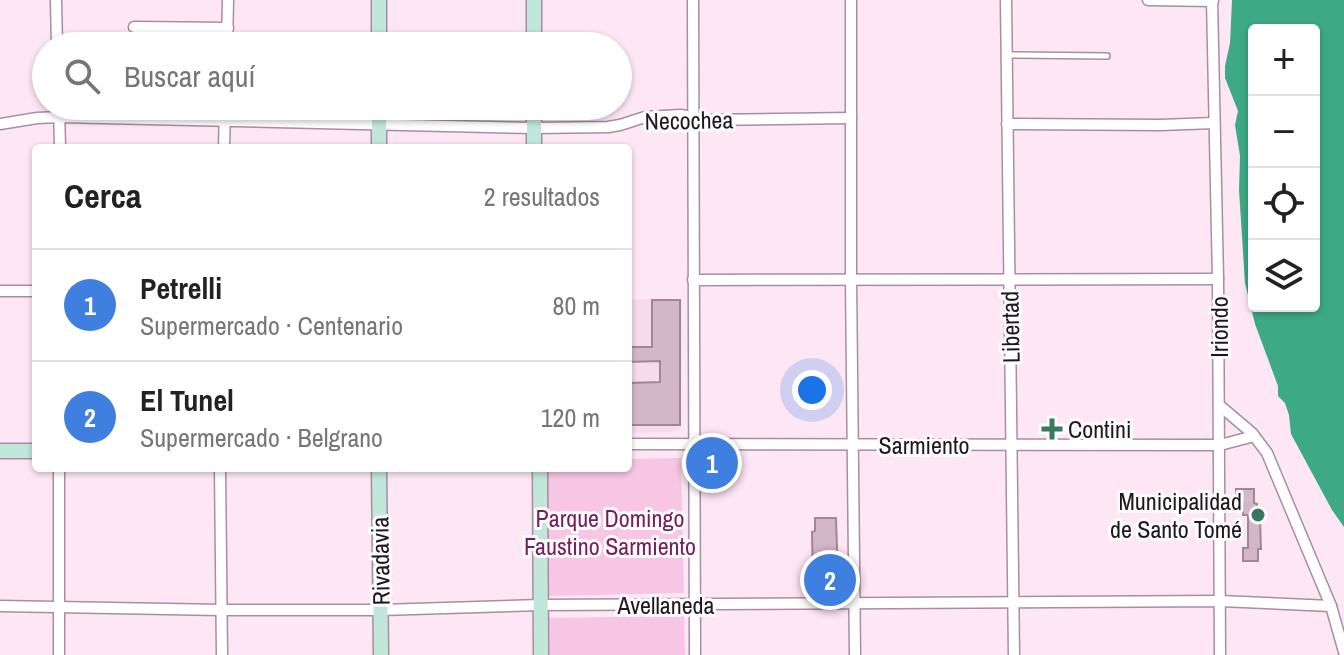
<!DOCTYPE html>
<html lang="es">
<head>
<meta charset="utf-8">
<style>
  :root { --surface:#fff; --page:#f6f6f6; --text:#222; --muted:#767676; --line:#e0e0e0; --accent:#3a7660 }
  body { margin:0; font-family:"Archivo Narrow",sans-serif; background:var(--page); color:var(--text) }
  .controls { position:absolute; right:24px; top:24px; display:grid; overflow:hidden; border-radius:8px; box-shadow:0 2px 6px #0004 }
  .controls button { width:72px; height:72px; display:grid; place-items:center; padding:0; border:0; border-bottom:2px solid var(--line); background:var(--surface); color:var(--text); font:40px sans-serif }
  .you { position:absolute; left:812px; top:390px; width:28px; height:28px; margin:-20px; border:6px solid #fff; border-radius:50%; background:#1a73e8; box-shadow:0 0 0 12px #1a73e833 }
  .badge { display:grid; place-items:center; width:52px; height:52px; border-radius:50%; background:var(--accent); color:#fff; font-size:26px; font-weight:700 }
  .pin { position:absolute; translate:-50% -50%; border:4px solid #fff; box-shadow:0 2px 8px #0006 }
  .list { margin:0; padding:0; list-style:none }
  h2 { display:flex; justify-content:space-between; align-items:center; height:104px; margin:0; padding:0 32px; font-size:34px }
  h2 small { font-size:26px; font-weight:400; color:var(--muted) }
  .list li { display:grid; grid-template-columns:52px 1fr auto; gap:24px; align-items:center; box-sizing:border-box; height:112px; padding:0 32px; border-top:2px solid var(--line) }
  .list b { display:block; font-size:30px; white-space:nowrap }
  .list p { margin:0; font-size:26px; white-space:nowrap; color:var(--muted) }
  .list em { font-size:26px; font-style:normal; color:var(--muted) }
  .icon { flex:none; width:44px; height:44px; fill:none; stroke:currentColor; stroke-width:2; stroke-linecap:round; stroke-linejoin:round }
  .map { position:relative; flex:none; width:1344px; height:655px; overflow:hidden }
  .search { position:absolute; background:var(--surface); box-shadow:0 2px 6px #0004; left:32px; top:32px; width:600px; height:88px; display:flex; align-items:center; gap:20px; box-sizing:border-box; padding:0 28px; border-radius:44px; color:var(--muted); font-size:30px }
  .panel { position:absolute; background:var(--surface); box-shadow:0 2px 6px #0004; left:32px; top:144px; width:600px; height:328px; border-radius:8px }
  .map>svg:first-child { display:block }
  .built { fill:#f7daec }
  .green { fill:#f6c6e4 }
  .water { fill:#3da985; fill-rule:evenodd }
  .building { fill:#d2b7c8; stroke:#a08696; stroke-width:2 }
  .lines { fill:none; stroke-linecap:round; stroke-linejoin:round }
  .lane-casing { stroke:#a88e9f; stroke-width:8 }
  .street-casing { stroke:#a88e9f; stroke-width:13 }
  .secondary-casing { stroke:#a88e9f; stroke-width:17 }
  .lane { stroke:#fff; stroke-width:5 }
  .street { stroke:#fff; stroke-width:10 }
  .secondary { stroke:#c1e6da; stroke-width:14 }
  .poi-dot { fill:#3a7660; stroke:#fcfcfc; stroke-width:3 }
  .labels { text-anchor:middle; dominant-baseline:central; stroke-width:6; stroke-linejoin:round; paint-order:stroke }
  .street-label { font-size:24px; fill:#20171d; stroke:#fcfcfc }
  .poi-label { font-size:24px; fill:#20171d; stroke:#fcfcfc; text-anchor:start }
  .park-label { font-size:24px; fill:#751d5f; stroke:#fcfcfc }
</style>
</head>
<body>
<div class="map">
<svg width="1344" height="655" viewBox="0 0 1344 655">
  <rect width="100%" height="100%" fill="#fee7f5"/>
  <path class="built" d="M628,299H682L681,428L671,432L628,433Z"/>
  <g class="green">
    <path d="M681,458L684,593L547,596L545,468H628V459Z"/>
    <path d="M684,616L685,655H547V618Z"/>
  </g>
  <path class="water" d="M1232,0H1344V527L1332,510L1291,434L1289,415L1285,403L1278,396V386L1255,324L1245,283L1239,190L1240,156L1235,125L1238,111L1225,78V66L1230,43ZM1254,30H1314V306H1254Z"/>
  <g class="building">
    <path d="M652,300H680V425H628V383L660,382V361L628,362V347H652Z"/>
    <path d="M1236,489H1254V503L1257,504V519H1260L1261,549H1258V561H1243V548H1248V515H1243V503L1236,504Z"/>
    <path d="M815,518H836L838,577L832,584L813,585L812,532L815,531Z"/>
  </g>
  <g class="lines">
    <g class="lane-casing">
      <path id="lane" d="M1008,55L1107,56"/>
    </g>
    <g class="street-casing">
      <g id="street">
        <path d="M56,0L57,46"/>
        <path d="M693,0L695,655"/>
        <path d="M851,0V280L855,655"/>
        <path d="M1006,0L1014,655"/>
        <path d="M1148,0L1213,1"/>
        <path d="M1212,0L1218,279L1220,655"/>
        <path d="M134,27L228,28"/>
        <path d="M227,46L228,0"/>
        <path d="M59,106L60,148"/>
        <path d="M0,124L37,118L60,117L534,128L608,127L620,125L645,117L681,115L707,120L851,118"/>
        <path d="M1007,124L1160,125L1214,123"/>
        <path d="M224,148L225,106"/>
        <path d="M693,280L1218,279"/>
        <path d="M0,291H36"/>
        <path d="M1219,405L1252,433L1267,453L1331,606L1344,652"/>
        <path d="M628,444L1220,445L1254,436"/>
        <path d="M59,468V655"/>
        <path d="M220,468L222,655"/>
        <path d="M0,606L222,610H381L541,605L1220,601L1331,606"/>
      </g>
    </g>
    <g class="secondary-casing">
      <g id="secondary">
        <path d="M379,46V0"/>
        <path d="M534,46V0"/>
        <path d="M534,106V148"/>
        <path d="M379,148V106"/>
        <path d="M0,451H36"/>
        <path d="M379,468L381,655"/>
        <path d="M540,468L541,655"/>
      </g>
    </g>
    <use href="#lane" class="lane"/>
    <use href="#street" class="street"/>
    <use href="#secondary" class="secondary"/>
  </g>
  <g class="poi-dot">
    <path d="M1048 417h8v8h8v8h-8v8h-8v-8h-8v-8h8z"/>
    <circle cx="1258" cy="515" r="8"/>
  </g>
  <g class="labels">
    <g class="street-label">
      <text transform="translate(689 120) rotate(-1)">Necochea</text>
      <text transform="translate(1010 327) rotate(-91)">Libertad</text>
      <text transform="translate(1219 327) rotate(-90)">Iriondo</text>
      <text x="924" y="445">Sarmiento</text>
      <text transform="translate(380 561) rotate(-91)">Rivadavia</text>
      <text x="666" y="605">Avellaneda</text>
    </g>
    <g class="poi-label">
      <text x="1068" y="429">Contini</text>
      <text x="1242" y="501" text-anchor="end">Municipalidad<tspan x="1242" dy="28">de Santo Tomé</tspan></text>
    </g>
    <g class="park-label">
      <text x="610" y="518">Parque Domingo<tspan x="610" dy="28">Faustino Sarmiento</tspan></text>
    </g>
  </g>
</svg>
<div class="controls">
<button>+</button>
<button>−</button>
<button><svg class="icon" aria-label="locate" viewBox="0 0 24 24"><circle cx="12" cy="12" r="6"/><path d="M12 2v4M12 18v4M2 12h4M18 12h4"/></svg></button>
<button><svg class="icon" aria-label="layers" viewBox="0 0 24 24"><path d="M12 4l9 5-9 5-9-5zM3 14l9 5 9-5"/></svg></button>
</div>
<div class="you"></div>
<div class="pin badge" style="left:712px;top:463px;background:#3f7fe0">1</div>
<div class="pin badge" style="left:830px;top:580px;background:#3f7fe0">2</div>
<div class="search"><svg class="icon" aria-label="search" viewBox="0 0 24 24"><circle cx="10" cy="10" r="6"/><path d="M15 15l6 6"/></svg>Buscar aquí</div>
<section class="panel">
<h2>Cerca<small>2 resultados</small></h2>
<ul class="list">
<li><span class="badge" style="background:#3f7fe0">1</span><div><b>Petrelli</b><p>Supermercado · Centenario</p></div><em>80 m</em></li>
<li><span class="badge" style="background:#3f7fe0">2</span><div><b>El Tunel</b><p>Supermercado · Belgrano</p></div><em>120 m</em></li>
</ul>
</section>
</div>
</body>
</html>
